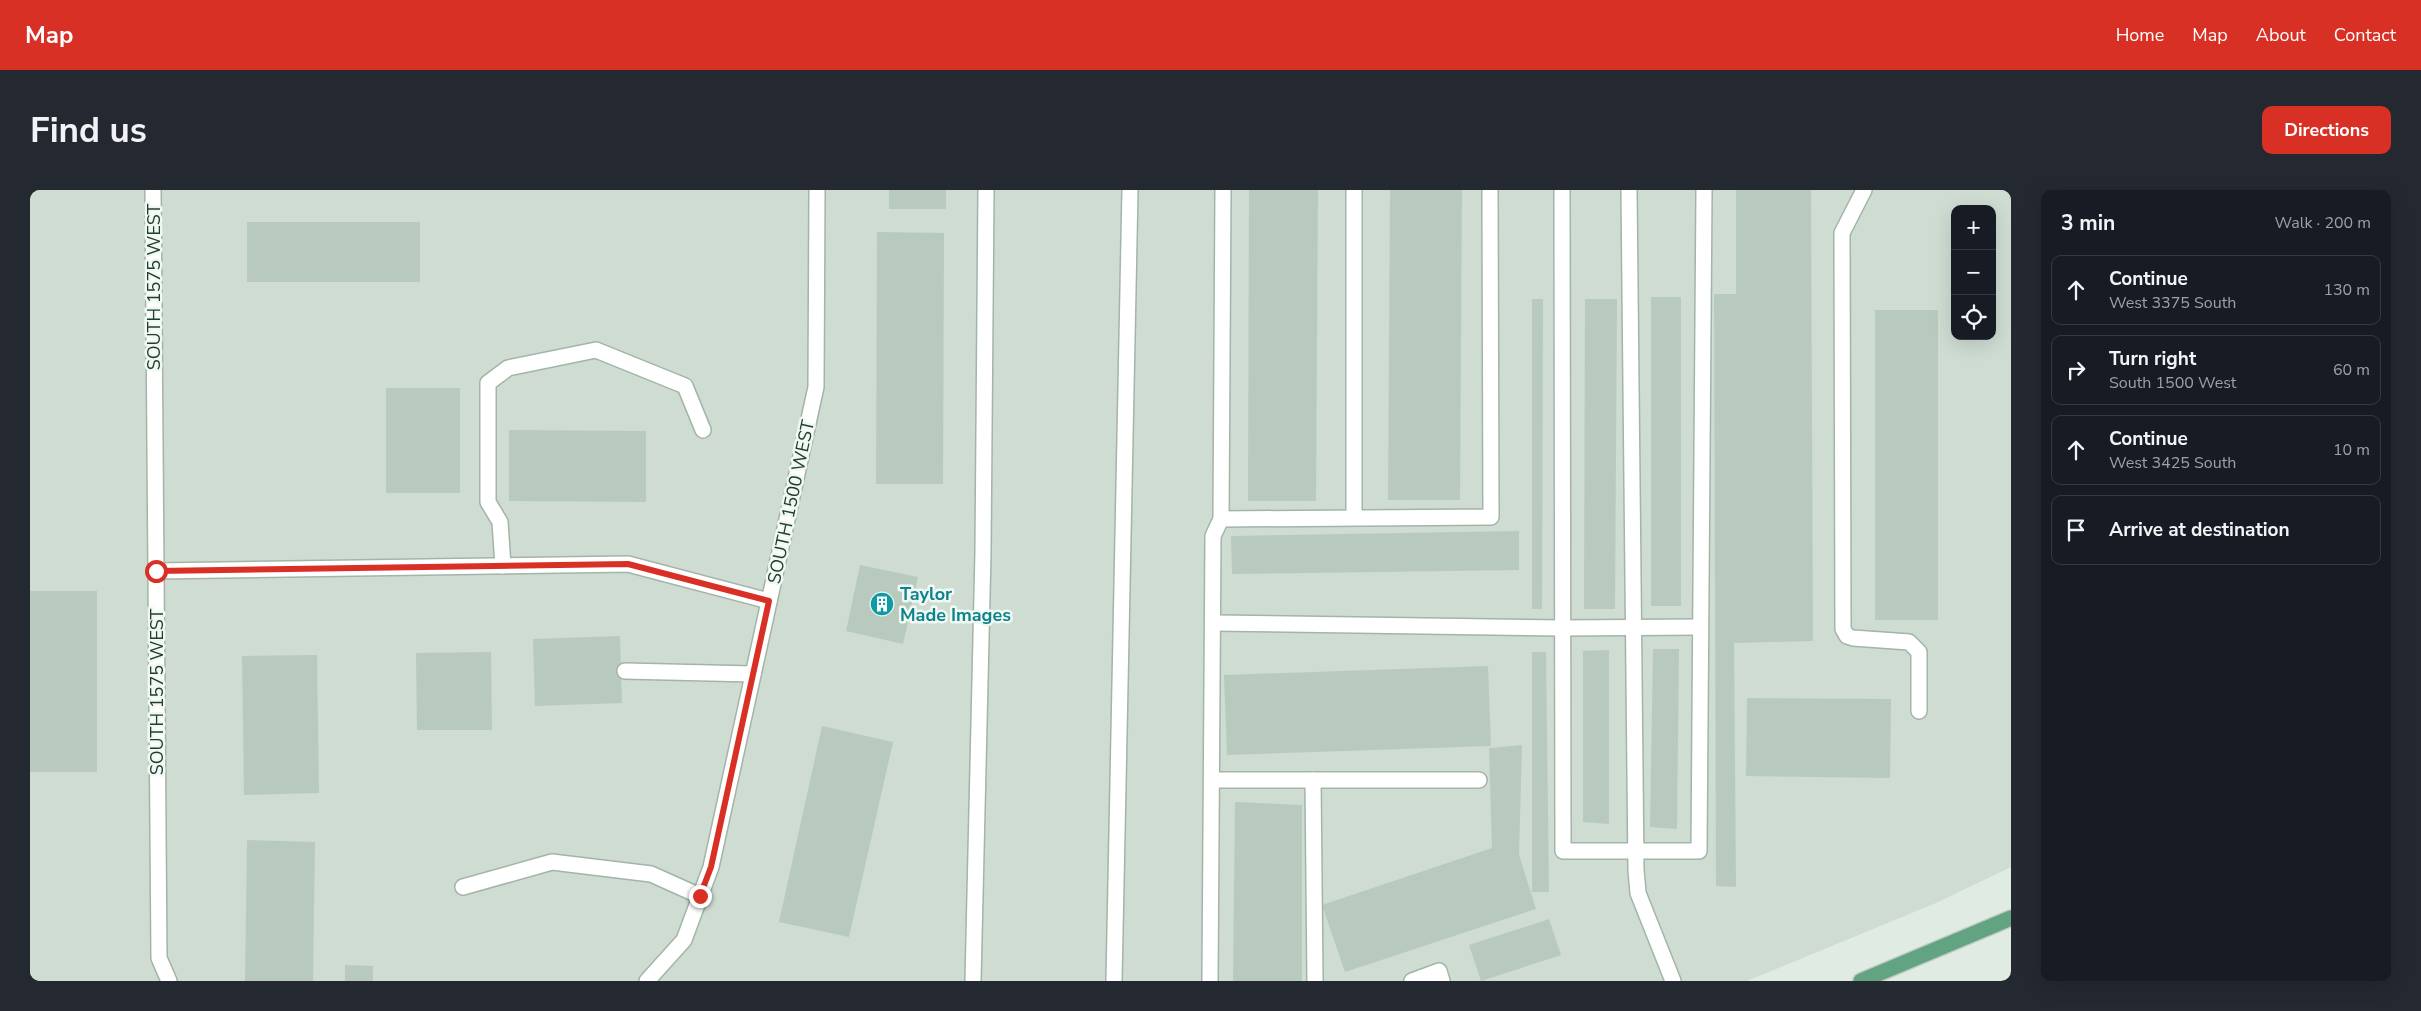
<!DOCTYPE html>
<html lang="en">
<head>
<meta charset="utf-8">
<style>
  :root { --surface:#171b24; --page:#242831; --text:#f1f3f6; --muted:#9ea1a6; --line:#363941; --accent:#d93025 }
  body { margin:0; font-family:"Nunito Sans",sans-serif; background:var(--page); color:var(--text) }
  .controls { position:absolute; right:15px; top:15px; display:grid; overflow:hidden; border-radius:10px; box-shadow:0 5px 20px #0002 }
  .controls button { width:45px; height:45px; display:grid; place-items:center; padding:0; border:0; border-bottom:1px solid var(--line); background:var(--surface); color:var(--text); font:25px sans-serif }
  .stop { position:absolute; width:15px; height:15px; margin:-11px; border:4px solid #d93025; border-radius:50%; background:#fff }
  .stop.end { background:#d93025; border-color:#fff; box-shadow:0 1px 5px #0008 }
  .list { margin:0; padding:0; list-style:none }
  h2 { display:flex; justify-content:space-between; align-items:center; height:65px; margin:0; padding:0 20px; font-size:21px }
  h2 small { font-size:16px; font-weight:400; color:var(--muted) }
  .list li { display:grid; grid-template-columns:32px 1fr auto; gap:15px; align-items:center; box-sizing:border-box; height:70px; margin:0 10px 10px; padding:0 10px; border:1px solid var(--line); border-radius:10px }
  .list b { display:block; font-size:19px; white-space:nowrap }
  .list p { margin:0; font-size:16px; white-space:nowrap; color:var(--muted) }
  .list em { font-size:16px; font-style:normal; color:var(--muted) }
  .icon { flex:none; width:28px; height:28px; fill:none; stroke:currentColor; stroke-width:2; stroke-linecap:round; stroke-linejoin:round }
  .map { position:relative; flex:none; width:1981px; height:791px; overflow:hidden; border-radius:10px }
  header { display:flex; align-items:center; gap:30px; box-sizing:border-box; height:70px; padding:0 25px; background:var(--accent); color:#fff }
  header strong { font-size:24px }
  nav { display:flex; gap:28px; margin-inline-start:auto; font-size:18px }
  .intro { display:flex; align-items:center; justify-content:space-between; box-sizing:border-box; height:120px; padding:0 30px }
  h1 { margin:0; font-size:35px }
  .button { padding:12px 22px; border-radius:10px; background:var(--accent); color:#fff; font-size:18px; font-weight:700 }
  main { display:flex; gap:30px; padding:0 30px }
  aside { flex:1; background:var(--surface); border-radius:10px; box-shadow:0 5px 20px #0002 }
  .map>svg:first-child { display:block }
  .built { fill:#cedcd2; fill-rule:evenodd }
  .building { fill:#b8cabe }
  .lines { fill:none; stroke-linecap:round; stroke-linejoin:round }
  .lane-casing { stroke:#a3b4a9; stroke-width:18 }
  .street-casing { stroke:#a3b4a9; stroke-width:18 }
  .primary-casing { stroke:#c1c9c4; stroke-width:18 }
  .lane { stroke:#fff; stroke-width:15 }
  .street { stroke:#fff; stroke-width:15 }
  .primary { stroke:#62a482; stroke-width:15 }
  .route { stroke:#d93025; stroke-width:6 }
  .labels { text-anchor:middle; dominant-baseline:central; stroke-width:5; stroke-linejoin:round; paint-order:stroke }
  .street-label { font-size:18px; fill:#203d2d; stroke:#f0f8f2 }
  .culture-label { font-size:18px; font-weight:bold; fill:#0d838f; stroke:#f0f8f2; text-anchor:start }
</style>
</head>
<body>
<header>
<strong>Map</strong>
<nav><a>Home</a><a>Map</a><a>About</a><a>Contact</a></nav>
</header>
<div class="intro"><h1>Find us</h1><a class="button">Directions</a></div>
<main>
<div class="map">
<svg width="1981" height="791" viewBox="0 0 1981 791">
  <rect width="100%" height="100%" fill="#e0ece3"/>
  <path class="built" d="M0,0H1981V677L1906,713L1717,791H0ZM1925,19H1962V146H1925Z"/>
  <g class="building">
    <rect x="859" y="0" width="57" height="19"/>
    <path d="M1219,0H1288L1286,311H1218Z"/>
    <path d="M1360,0H1432L1430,310H1358Z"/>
    <path d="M1706,0H1781L1783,451L1704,453L1706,697L1686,696L1684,104H1706Z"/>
    <rect x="217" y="32" width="173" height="60"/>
    <path d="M847,42L914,43L913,294H846Z"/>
    <rect x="1621" y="107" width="30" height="309"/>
    <path d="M1502,109H1513L1512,419H1502Z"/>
    <path d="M1555,109H1587L1585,419H1554Z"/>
    <rect x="1845" y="120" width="63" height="310"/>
    <rect x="356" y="198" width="74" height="105"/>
    <path d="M479,240L616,241V312L479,311Z"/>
    <path d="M1489,341V380L1202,384L1201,346Z"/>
    <path d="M830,375L888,387L873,454L816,441Z"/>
    <rect x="0" y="401" width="67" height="181"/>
    <path d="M590,446L592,513L505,516L503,449Z"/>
    <path d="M1623,459H1649L1647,639L1620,637Z"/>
    <path d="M1579,460V634L1553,632V461Z"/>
    <path d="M461,462L462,540H387L386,463Z"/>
    <path d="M1502,462H1516L1519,702H1502Z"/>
    <path d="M287,465L289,603L214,605L212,466Z"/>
    <path d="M1458,476L1461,556L1197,565L1194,485Z"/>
    <path d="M1717,508L1861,509L1860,588L1716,586Z"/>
    <path d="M792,536L863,552L819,747L749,732Z"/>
    <path d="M1492,555L1489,665L1506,719L1315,782L1292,715L1462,658L1459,558Z"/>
    <path d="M1205,612L1272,615V791H1203Z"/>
    <path d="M217,650L285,652L283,791H215Z"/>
    <path d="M1519,729L1531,765L1451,791L1439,755Z"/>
    <path d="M315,775L343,776V791H315Z"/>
  </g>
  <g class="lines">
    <g class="lane-casing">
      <g id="lane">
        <path d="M1324,0V327"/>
        <path d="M1532,0L1533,661H1669L1674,0"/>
        <path d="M1599,0L1606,680L1608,703L1643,791"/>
        <path d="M1834,0L1812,43L1813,439L1817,446L1823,448L1879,452L1889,462V521"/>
        <path d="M1191,329L1461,327L1460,0"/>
        <path d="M473,376L470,332L458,312V193L478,178L566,160L655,196L673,240"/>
        <path d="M1184,433L1532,438L1670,437"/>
        <path d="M595,481L723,484"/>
        <path d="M1182,590H1449"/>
        <path d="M1283,590L1285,791"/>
        <path d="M433,697L522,672L621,684L670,706"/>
        <path d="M943,791L953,362L956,0"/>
        <path d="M1084,791L1100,0"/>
        <path d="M1180,791L1183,346L1191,329L1193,0"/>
        <path d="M1382,791L1409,781L1412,791"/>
      </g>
    </g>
    <g class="street-casing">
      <g id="street">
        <path d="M123,0L129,768L139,791"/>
        <path d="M126,381L598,374L739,411"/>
        <path d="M617,791L654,750L681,677L786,197L787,0"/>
      </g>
    </g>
    <g class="primary-casing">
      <path id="primary" d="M1831,791L1981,728"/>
    </g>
    <use href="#lane" class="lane"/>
    <use href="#street" class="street"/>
    <use href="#primary" class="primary"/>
  </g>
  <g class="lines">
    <path class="route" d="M126,381L598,374L739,411L681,677L670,706"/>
  </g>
  <defs>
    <g id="building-disc" transform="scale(1.25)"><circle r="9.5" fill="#0f9aa8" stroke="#f0f8f2"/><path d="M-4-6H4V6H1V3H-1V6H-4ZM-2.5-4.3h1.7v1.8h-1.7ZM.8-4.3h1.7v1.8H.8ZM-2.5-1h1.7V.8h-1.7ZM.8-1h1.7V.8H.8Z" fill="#fff"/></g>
  </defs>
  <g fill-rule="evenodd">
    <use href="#building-disc" x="852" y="414"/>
  </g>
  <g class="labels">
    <g class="street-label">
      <text transform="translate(124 97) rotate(-90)">SOUTH 1575 WEST</text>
      <text transform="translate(761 312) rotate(-78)">SOUTH 1500 WEST</text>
      <text transform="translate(127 502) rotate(-90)">SOUTH 1575 WEST</text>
    </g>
    <g class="culture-label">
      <text x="870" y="404">Taylor<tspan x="870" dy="21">Made Images</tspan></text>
    </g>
  </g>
</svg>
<div class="controls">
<button>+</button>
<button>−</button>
<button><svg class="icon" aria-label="locate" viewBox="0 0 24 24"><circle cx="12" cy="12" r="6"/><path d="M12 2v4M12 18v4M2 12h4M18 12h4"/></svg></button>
</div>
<div class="stop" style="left:126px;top:381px"></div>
<div class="stop end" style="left:670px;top:706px"></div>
</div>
<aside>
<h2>3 min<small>Walk · 200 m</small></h2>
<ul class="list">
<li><svg class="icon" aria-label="ahead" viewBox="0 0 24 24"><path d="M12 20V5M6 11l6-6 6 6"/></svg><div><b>Continue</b><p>West 3375 South</p></div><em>130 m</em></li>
<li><svg class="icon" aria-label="right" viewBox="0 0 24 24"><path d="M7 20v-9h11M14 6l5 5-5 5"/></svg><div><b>Turn right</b><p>South 1500 West</p></div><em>60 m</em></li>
<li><svg class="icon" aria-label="ahead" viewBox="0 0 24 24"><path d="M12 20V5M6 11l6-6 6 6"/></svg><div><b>Continue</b><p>West 3425 South</p></div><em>10 m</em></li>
<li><svg class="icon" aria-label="arrive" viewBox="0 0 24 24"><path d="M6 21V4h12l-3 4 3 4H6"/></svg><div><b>Arrive at destination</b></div></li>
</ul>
</aside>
</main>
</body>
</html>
